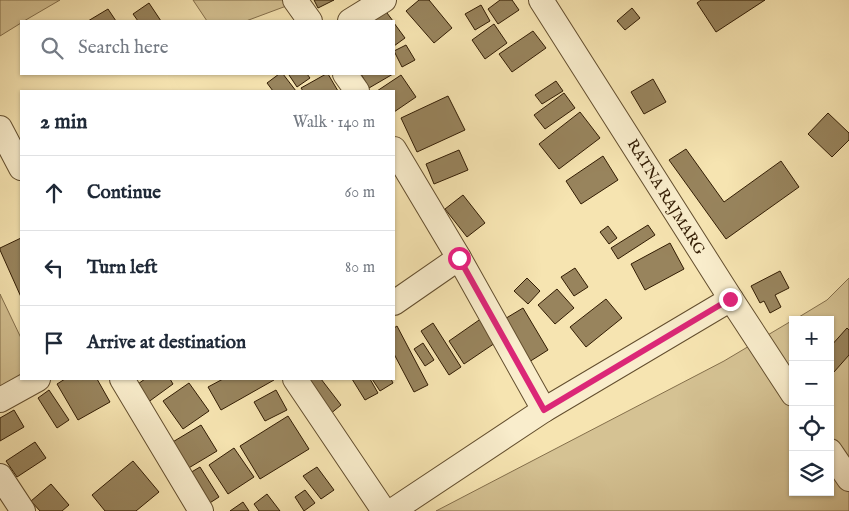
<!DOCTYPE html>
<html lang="en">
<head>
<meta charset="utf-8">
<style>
  :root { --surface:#fff; --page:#f6f6f7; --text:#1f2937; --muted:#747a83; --line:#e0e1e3 }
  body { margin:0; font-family:"IM FELL English",serif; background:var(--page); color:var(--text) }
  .controls { position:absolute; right:15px; bottom:15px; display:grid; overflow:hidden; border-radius:0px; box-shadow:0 1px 4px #0004 }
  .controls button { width:45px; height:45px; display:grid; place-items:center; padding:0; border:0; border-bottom:1px solid var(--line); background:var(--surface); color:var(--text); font:25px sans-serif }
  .stop { position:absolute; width:15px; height:15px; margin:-11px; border:4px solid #db2777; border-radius:50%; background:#fff }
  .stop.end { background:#db2777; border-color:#fff; box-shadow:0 1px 5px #0008 }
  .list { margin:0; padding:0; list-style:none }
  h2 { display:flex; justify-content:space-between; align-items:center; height:65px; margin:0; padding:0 20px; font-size:21px }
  h2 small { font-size:16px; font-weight:400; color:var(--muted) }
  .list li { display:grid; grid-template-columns:32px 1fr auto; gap:15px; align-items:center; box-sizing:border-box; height:75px; padding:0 20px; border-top:1px solid var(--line) }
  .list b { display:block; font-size:19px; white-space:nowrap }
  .list em { font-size:16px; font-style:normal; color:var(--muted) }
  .icon { flex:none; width:28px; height:28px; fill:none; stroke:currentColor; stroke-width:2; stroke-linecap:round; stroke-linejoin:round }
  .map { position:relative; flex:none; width:849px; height:511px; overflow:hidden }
  .search { position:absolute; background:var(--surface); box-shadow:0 1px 4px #0004; left:20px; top:20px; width:375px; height:55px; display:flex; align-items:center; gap:12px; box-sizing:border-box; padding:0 18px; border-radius:0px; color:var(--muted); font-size:19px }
  .panel { position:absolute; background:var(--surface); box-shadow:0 1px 4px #0004; left:20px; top:90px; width:375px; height:290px; border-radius:0px }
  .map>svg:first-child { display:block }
  .green { fill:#d5c293; stroke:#846f4b }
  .building { fill:#98845d; stroke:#321c03 }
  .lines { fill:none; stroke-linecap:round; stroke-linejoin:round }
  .minor-casing { stroke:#634e2e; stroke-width:26 }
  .minor { stroke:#f9edcc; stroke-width:24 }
  .route { stroke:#db2777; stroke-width:6 }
  .labels { text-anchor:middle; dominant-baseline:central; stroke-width:4.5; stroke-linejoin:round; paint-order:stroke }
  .street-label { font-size:15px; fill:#321c03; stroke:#f9edcc }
</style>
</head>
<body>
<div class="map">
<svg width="849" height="511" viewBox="0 0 849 511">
  <rect width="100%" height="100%" fill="#f6e4b1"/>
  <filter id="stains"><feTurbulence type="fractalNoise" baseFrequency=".004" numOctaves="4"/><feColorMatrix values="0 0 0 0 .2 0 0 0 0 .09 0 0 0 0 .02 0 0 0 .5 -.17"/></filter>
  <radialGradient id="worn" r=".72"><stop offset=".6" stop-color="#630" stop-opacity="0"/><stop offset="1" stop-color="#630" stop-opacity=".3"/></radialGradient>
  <g class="green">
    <path d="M0,0H60L24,21H21V23L0,36Z"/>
    <path d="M193,0H285L289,5L246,21H207Z"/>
    <path d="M849,278V511H436L724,361L793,320V492H830V320H794L827,300Z"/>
    <path d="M0,294L21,338V379L0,393Z"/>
  </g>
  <g class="building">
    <path d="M314,0H334L318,8Z"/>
    <path d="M419,0H429L452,28L434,43L406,11Z"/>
    <path d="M500,0H512L519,10L498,24L488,9Z"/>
    <path d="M701,0H765L716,32L697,3Z"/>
    <path d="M149,3L161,21H138L133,14Z"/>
    <path d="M481,5L490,21L475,30L465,14Z"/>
    <path d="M632,8L640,18L625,30L617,21Z"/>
    <path d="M108,9L116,21H88Z"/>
    <path d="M384,9L393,21H369Z"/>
    <path d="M394,23L405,38L394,46Z"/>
    <path d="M494,24L507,43L485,59L472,40Z"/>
    <path d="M533,31L546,48L512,72L499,54Z"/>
    <path d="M406,45L415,60L402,67L394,51Z"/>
    <path d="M279,74H283L296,91H273L267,83Z"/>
    <path d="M290,74H307L310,78L297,87L289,75Z"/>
    <path d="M326,74H328L338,91H303L301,88Z"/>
    <path d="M361,74H393L369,88Z"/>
    <path d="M401,75L416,97L394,112V91H377Z"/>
    <path d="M653,79L666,102L644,114L631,92Z"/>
    <path d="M556,81L563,91L542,104L535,95Z"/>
    <path d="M564,93L575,108L545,129L534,115Z"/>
    <path d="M448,96L465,130L417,152L401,118Z"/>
    <path d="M580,112L600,138L559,169L539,144Z"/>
    <path d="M828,113L849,133V140L832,157L808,134Z"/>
    <path d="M686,149L724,202L781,161L799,187L726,239L669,160Z"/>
    <path d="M459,150L468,170L434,184L426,164Z"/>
    <path d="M603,156L618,180L581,204L566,181Z"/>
    <path d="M463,195L485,223L467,237L445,209Z"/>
    <path d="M648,225L655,235L618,259L611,248Z"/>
    <path d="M608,226L617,238L609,244L600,232Z"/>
    <path d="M21,238V297L0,250V248Z"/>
    <path d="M670,243L684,269L645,290L631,264Z"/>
    <path d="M575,268L588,287L574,296L561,277Z"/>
    <path d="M780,271L789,288L775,295L781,307L770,313L764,301L760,303L751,286Z"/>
    <path d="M527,278L540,291L528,304L514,291Z"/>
    <path d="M557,289L574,308L555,324L538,305Z"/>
    <path d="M606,299L622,318L586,347L570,327Z"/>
    <path d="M523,308L548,350L529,362L503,320Z"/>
    <path d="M482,318L498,341L464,364L449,341Z"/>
    <path d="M433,323L461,367L449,375L421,331Z"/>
    <path d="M397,326L428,385L414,392L394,354V328Z"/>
    <path d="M847,328L849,330V355L834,372L830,369V347Z"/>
    <path d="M423,343L434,360L425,366L414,349Z"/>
    <path d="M65,379H97L110,402L78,420L57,384Z"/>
    <path d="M145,379H170L173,384L147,403L135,386Z"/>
    <path d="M223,379H273L274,380L221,410L208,387Z"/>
    <path d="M304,379H321L341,405L329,415Z"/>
    <path d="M352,379H370L378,393L365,400Z"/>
    <path d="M372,379H391L393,383L380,391Z"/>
    <path d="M189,383L209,411L183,429L163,401Z"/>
    <path d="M49,390L69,420L57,428L38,398Z"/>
    <path d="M276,390L287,410L265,421L254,402Z"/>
    <path d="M14,410L24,427L0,441V418Z"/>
    <path d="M288,416L309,449L260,479L240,446Z"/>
    <path d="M201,425L217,451L187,469L171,443Z"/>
    <path d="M35,442L46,458L17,477L6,461Z"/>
    <path d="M234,448L254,477L228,494L209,465Z"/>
    <path d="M133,461L159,492L136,511H105L92,495Z"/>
    <path d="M200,467L219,497L202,508L183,477Z"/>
    <path d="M317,467L334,490L321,499L303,476Z"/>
    <path d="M51,484L69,505L62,511H40L31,501Z"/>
    <path d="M305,490L315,503L304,511L295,497Z"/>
    <path d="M267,494L280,511H259L254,504Z"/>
    <path d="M243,502L249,511H230Z"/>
  </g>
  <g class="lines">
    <g class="minor-casing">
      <g id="minor">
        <path d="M295,0L310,21"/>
        <path d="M541,0L731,299L793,394"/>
        <path d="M350,21L384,0"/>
        <path d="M345,74L357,91"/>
        <path d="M0,128L21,168"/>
        <path d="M394,149L459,258L544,410"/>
        <path d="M394,303L459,258"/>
        <path d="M122,379L201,511"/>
        <path d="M295,379L384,511"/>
        <path d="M0,400L38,379"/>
        <path d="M830,451L849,479"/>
        <path d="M0,476L23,511"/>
        <path d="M392,511L544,410L731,299"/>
      </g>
    </g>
    <use href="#minor" class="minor"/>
  </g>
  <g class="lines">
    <path class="route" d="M459,258L544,410L730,299"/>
  </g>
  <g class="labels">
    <g class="street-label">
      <text transform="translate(666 197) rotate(58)">RATNA RAJMARG</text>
    </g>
  </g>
  <rect width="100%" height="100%" filter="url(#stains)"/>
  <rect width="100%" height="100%" fill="url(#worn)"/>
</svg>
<div class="controls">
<button>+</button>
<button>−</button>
<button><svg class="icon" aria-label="locate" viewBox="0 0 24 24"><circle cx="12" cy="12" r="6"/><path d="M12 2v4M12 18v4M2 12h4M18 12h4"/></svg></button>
<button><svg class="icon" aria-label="layers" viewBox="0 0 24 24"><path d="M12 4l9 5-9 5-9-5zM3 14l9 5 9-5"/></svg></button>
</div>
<div class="stop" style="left:459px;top:258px"></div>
<div class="stop end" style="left:730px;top:299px"></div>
<div class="search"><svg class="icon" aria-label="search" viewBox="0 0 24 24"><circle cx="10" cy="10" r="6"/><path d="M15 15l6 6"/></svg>Search here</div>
<section class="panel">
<h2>2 min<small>Walk · 140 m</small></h2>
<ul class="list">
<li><svg class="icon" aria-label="ahead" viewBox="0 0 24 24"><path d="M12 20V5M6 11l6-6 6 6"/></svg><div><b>Continue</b></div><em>60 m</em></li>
<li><svg class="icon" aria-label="left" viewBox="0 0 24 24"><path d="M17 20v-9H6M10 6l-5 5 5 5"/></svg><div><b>Turn left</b></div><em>80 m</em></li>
<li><svg class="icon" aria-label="arrive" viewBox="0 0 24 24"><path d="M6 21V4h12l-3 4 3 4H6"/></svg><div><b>Arrive at destination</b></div></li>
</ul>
</section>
</div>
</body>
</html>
